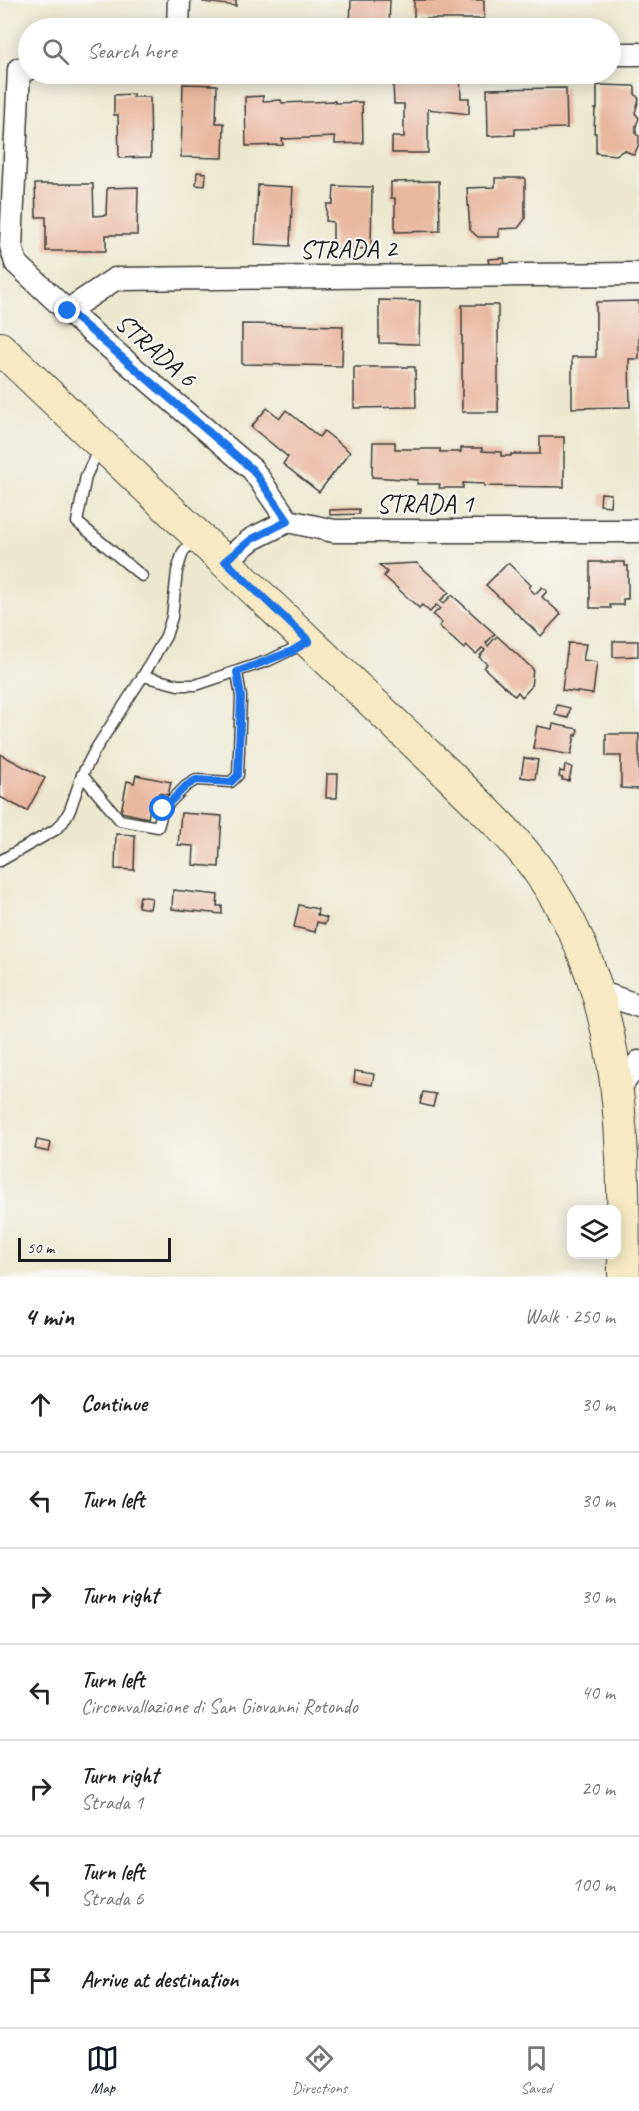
<!DOCTYPE html>
<html lang="en">
<head>
<meta charset="utf-8">
<style>
  :root { --surface:#fff; --page:#f6f6f6; --text:#222; --muted:#767676; --line:#e0e0e0; --accent:#111827 }
  body { margin:0; font-family:Caveat,sans-serif; background:var(--page); color:var(--text) }
  .controls { position:absolute; right:18px; bottom:18px; display:grid; overflow:hidden; border-radius:12px; box-shadow:0 3px 15px #0003 }
  .controls button { width:54px; height:54px; display:grid; place-items:center; padding:0; border:0; border-bottom:2px solid var(--line); background:var(--surface); color:var(--text); font:30px sans-serif }
  .scale { position:absolute; left:18px; bottom:15px; width:153px; box-sizing:border-box; padding-left:6px; border:3px solid #1c1c1c; border-top:0; font-size:16px; line-height:21px; white-space:nowrap; color:#1c1c1c; -webkit-text-stroke:4px #f6f6f2; paint-order:stroke }
  .stop { position:absolute; width:18px; height:18px; margin:-14px; border:4px solid #1a73e8; border-radius:50%; background:#fff }
  .stop.end { background:#1a73e8; border-color:#fff; box-shadow:0 2px 6px #0008 }
  .list { margin:0; padding:0; list-style:none }
  h2 { display:flex; justify-content:space-between; align-items:center; height:78px; margin:0; padding:0 24px; font-size:26px }
  h2 small { font-size:20px; font-weight:400; color:var(--muted) }
  .list li { display:grid; grid-template-columns:39px 1fr auto; gap:18px; align-items:center; box-sizing:border-box; height:96px; padding:0 24px; border-top:2px solid var(--line) }
  .list b { display:block; font-size:22px; white-space:nowrap }
  .list p { margin:0; font-size:20px; white-space:nowrap; color:var(--muted) }
  .list em { font-size:20px; font-style:normal; color:var(--muted) }
  .icon { flex:none; width:33px; height:33px; fill:none; stroke:currentColor; stroke-width:2; stroke-linecap:round; stroke-linejoin:round }
  .map { position:relative; flex:none; width:639px; height:1277px; overflow:hidden }
  .search { position:absolute; background:var(--surface); box-shadow:0 3px 15px #0003; left:18px; right:18px; top:18px; height:66px; display:flex; align-items:center; gap:15px; box-sizing:border-box; padding:0 21px; border-radius:33px; color:var(--muted); font-size:22px }
  .sheet { height:750px; background:var(--surface) }
  nav { display:flex; justify-content:space-around; align-items:center; box-sizing:border-box; height:84px; border-top:2px solid var(--line); background:var(--surface); font-size:16px; color:var(--muted) }
  nav a { display:grid; justify-items:center; gap:3px }
  nav .on { color:var(--accent) }
  .map>svg:first-child { display:block }
  .building { fill:#e9b69e }
  .lines { fill:none; stroke-linecap:round; stroke-linejoin:round }
  .lane-casing { stroke:#3b3b37; stroke-width:13 }
  .street-casing { stroke:#3b3b37; stroke-width:25 }
  .secondary-casing { stroke:#3b3b37; stroke-width:34 }
  .lane { stroke:#fff; stroke-width:10 }
  .street { stroke:#fff; stroke-width:22 }
  .secondary { stroke:#f6e9c3; stroke-width:32 }
  .route { stroke:#1a73e8; stroke-width:8 }
  .labels { text-anchor:middle; dominant-baseline:central; stroke-width:4.5; stroke-linejoin:round; paint-order:stroke }
  .street-label { font-size:26px; fill:#1c1c1c; stroke:#f6f6f2 }
</style>
</head>
<body>
<div class="map">
<svg width="639" height="1277" viewBox="0 0 639 1277">
  <rect width="100%" height="100%" fill="#f6f6f2"/>
  <filter id="ink" filterUnits="userSpaceOnUse"><feTurbulence type="fractalNoise" baseFrequency=".0167" numOctaves="2"/><feDisplacementMap in="SourceGraphic" scale="12" xChannelSelector="R" yChannelSelector="G"/><feConvolveMatrix kernelMatrix="1 2 1 2 8 2 1 2 1" color-interpolation-filters="sRGB"/></filter>
  <filter id="wash" filterUnits="userSpaceOnUse"><feTurbulence type="fractalNoise" baseFrequency=".008" numOctaves="4" result="noise"/><feDisplacementMap in="SourceGraphic" scale="24" xChannelSelector="R" yChannelSelector="G"/><feGaussianBlur stdDeviation="1.35" result="paint"/><feColorMatrix in="noise" values="0 0 0 0 0 0 0 0 0 0 0 0 0 0 0 0 0 1.4 0 .05"/><feComposite in="paint" operator="in"/></filter>
  <g filter="url(#wash)">
    <rect width="100%" height="100%" fill="#ece8d0"/>
    <g id="blocks">
      <g class="building">
        <path d="M204,0H236V6L203,2Z"/>
        <path d="M351,0H390L389,26H350Z"/>
        <rect x="414" y="0" width="70" height="19"/>
        <path d="M428,74H460L461,98H469V114L428,109V153H392V137H404V104H394L393,83L428,82Z"/>
        <path d="M183,84L217,85L216,123H224L223,158L181,157Z"/>
        <path d="M597,85L634,86L635,88V94L639,99L635,113L639,118L636,126V134L639,136V144L634,155L624,150L616,155L596,153V133H594L595,109H597Z"/>
        <path d="M566,88L567,128L515,129V135L488,136L487,89Z"/>
        <path d="M133,94V97H150L151,157L119,158L118,115H114V95Z"/>
        <path d="M263,96V101L281,100L282,103L335,101V103L362,102L363,143L335,144V137L282,139L283,145L246,146L245,97Z"/>
        <path d="M197,172L206,173L205,186L196,185Z"/>
        <path d="M495,178H525V219L518,228L499,229V237H478L470,230L467,188L495,187Z"/>
        <path d="M439,181L440,231L395,232V198H391V182Z"/>
        <path d="M35,184H93L94,216L106,215L107,188L138,187L137,235H106V251H46V217H36Z"/>
        <path d="M258,185L293,187L290,246L255,244Z"/>
        <path d="M334,186L372,187L371,249L333,248V222L326,221L327,204H333Z"/>
        <path d="M504,258L505,265H489L488,259Z"/>
        <path d="M379,300L420,301L419,344L379,343Z"/>
        <path d="M639,301V359H629L630,407L572,408V357H596V302Z"/>
        <rect x="462" y="305" width="36" height="107"/>
        <path d="M242,324L343,326L342,366L242,364Z"/>
        <path d="M354,367H415L416,407L354,408Z"/>
        <path d="M267,408L280,418L286,410L319,437L324,431L350,452L319,492L283,464L288,457L251,427Z"/>
        <path d="M540,437H564V487L484,486V484L463,483V488H439L440,484H417L418,480L372,477L373,442H395V449H440V452H461V448H482V451L501,452V456H511V454H540Z"/>
        <path d="M601,493L611,494L610,506L600,505Z"/>
        <path d="M359,509V514L330,515V510Z"/>
        <path d="M590,562H625V566H628V599H623V605H610L611,608H590Z"/>
        <path d="M417,563L449,592L440,601L443,604L452,595L495,634L486,643L488,646L497,636L533,669L531,687L522,697L518,692L515,696L484,668L487,664L479,657L485,650L482,648L476,654L467,646L464,649L439,626L442,623L433,615L440,608L436,605L430,612L422,605L419,608L384,576L387,572L379,565Z"/>
        <path d="M508,563L531,585L529,588L535,594L542,587L547,591L542,597L561,614L541,636L486,585Z"/>
        <path d="M613,641H638V656L613,657Z"/>
        <path d="M568,643L586,644L583,660L597,662L593,694L562,690Z"/>
        <path d="M557,705L570,708L568,718L555,715Z"/>
        <path d="M553,724L578,729L577,736L575,735L571,755L533,748L537,726L552,729Z"/>
        <path d="M606,734H639V789L621,788V756H606Z"/>
        <path d="M0,754L45,778L27,811L0,797Z"/>
        <path d="M524,758L538,760L535,779L521,777Z"/>
        <path d="M565,765L572,767L569,781L562,780L563,778L559,777L560,771L564,772Z"/>
        <path d="M327,774H338L337,798H326Z"/>
        <path d="M136,775L171,782L168,795L159,793L157,801L152,800L148,818L121,812L127,781L134,783Z"/>
        <path d="M181,813L222,816L219,867L193,865L194,846L178,845Z"/>
        <path d="M116,834L135,835L134,870L115,869Z"/>
        <path d="M173,890L218,895L217,906H222V914L172,909Z"/>
        <path d="M140,896L152,898L150,909L138,907Z"/>
        <path d="M299,905L318,909L317,915L327,918L325,924L317,922L315,932L294,927Z"/>
        <path d="M355,1071L374,1074L372,1085L354,1082Z"/>
        <path d="M423,1092L436,1094L433,1107L420,1104Z"/>
        <path d="M37,1140L51,1143L49,1152L35,1149Z"/>
      </g>
    </g>
  </g>
  <g filter="url(#ink)">
    <use href="#blocks" fill-opacity="0" stroke="#3b3b37" stroke-width="1.5"/>
    <g class="lines">
      <g class="lane-casing">
        <g id="lane">
          <path d="M100,446L86,476L77,522L142,576"/>
          <path d="M143,676L178,685H196L270,660L305,643"/>
          <path d="M82,775L120,820L158,827L163,809L186,786L196,780L231,782L238,775L241,697L237,672"/>
          <path d="M0,861L55,830L63,822L70,810L82,775L95,750L143,676L166,636L172,617L177,571L183,552L195,537"/>
        </g>
      </g>
      <g class="street-casing">
        <g id="street">
          <path d="M178,28L179,0"/>
          <path d="M610,54H639"/>
          <path d="M28,69H19L11,246L16,263L67,311L253,470L288,521"/>
          <path d="M67,311L115,279L639,274"/>
          <path d="M225,561L252,539L288,521L334,531H639"/>
          <path d="M599,992L639,1006"/>
          <path d="M617,1091L639,1062"/>
        </g>
      </g>
      <g class="secondary-casing">
        <path id="secondary" d="M0,348L450,776C480,806 512,835 537,869C626,991 623,1133 624,1277"/>
      </g>
      <use href="#lane" class="lane"/>
      <use href="#street" class="street"/>
      <use href="#secondary" class="secondary"/>
    </g>
  </g>
  <g class="lines" filter="url(#ink)">
    <path class="route" d="M68,311L253,470L288,521L252,539L225,561L309,641L292,651L237,672L241,697L238,775L231,782L196,780L186,786L163,809"/>
  </g>
  <g class="labels">
    <g class="street-label">
      <text transform="translate(348 249) rotate(-1)">STRADA 2</text>
      <text transform="translate(156 350) rotate(41)">STRADA 6</text>
      <text x="425" y="503">STRADA 1</text>
    </g>
  </g>
</svg>
<div class="controls">
<button><svg class="icon" aria-label="layers" viewBox="0 0 24 24"><path d="M12 4l9 5-9 5-9-5zM3 14l9 5 9-5"/></svg></button>
</div>
<div class="scale">50 m</div>
<div class="stop" style="left:163px;top:809px"></div>
<div class="stop end" style="left:68px;top:311px"></div>
<div class="search"><svg class="icon" aria-label="search" viewBox="0 0 24 24"><circle cx="10" cy="10" r="6"/><path d="M15 15l6 6"/></svg>Search here</div>
</div>
<section class="sheet">
<h2>4 min<small>Walk · 250 m</small></h2>
<ul class="list">
<li><svg class="icon" aria-label="ahead" viewBox="0 0 24 24"><path d="M12 20V5M6 11l6-6 6 6"/></svg><div><b>Continue</b></div><em>30 m</em></li>
<li><svg class="icon" aria-label="left" viewBox="0 0 24 24"><path d="M17 20v-9H6M10 6l-5 5 5 5"/></svg><div><b>Turn left</b></div><em>30 m</em></li>
<li><svg class="icon" aria-label="right" viewBox="0 0 24 24"><path d="M7 20v-9h11M14 6l5 5-5 5"/></svg><div><b>Turn right</b></div><em>30 m</em></li>
<li><svg class="icon" aria-label="left" viewBox="0 0 24 24"><path d="M17 20v-9H6M10 6l-5 5 5 5"/></svg><div><b>Turn left</b><p>Circonvallazione di San Giovanni Rotondo</p></div><em>40 m</em></li>
<li><svg class="icon" aria-label="right" viewBox="0 0 24 24"><path d="M7 20v-9h11M14 6l5 5-5 5"/></svg><div><b>Turn right</b><p>Strada 1</p></div><em>20 m</em></li>
<li><svg class="icon" aria-label="left" viewBox="0 0 24 24"><path d="M17 20v-9H6M10 6l-5 5 5 5"/></svg><div><b>Turn left</b><p>Strada 6</p></div><em>100 m</em></li>
<li><svg class="icon" aria-label="arrive" viewBox="0 0 24 24"><path d="M6 21V4h12l-3 4 3 4H6"/></svg><div><b>Arrive at destination</b></div></li>
</ul>
</section>
<nav>
<a class="on"><svg class="icon" aria-label="map" viewBox="0 0 24 24"><path d="M3 6l6-2 6 2 6-2v14l-6 2-6-2-6 2zM9 4v14M15 6v14"/></svg>Map</a>
<a><svg class="icon" aria-label="directions" viewBox="0 0 24 24"><path d="M12 3l9 9-9 9-9-9zM9 14v-3h6M13 9l2 2-2 2"/></svg>Directions</a>
<a><svg class="icon" aria-label="saved" viewBox="0 0 24 24"><path d="M7 4h10v16l-5-4-5 4z"/></svg>Saved</a>
</nav>
</body>
</html>
